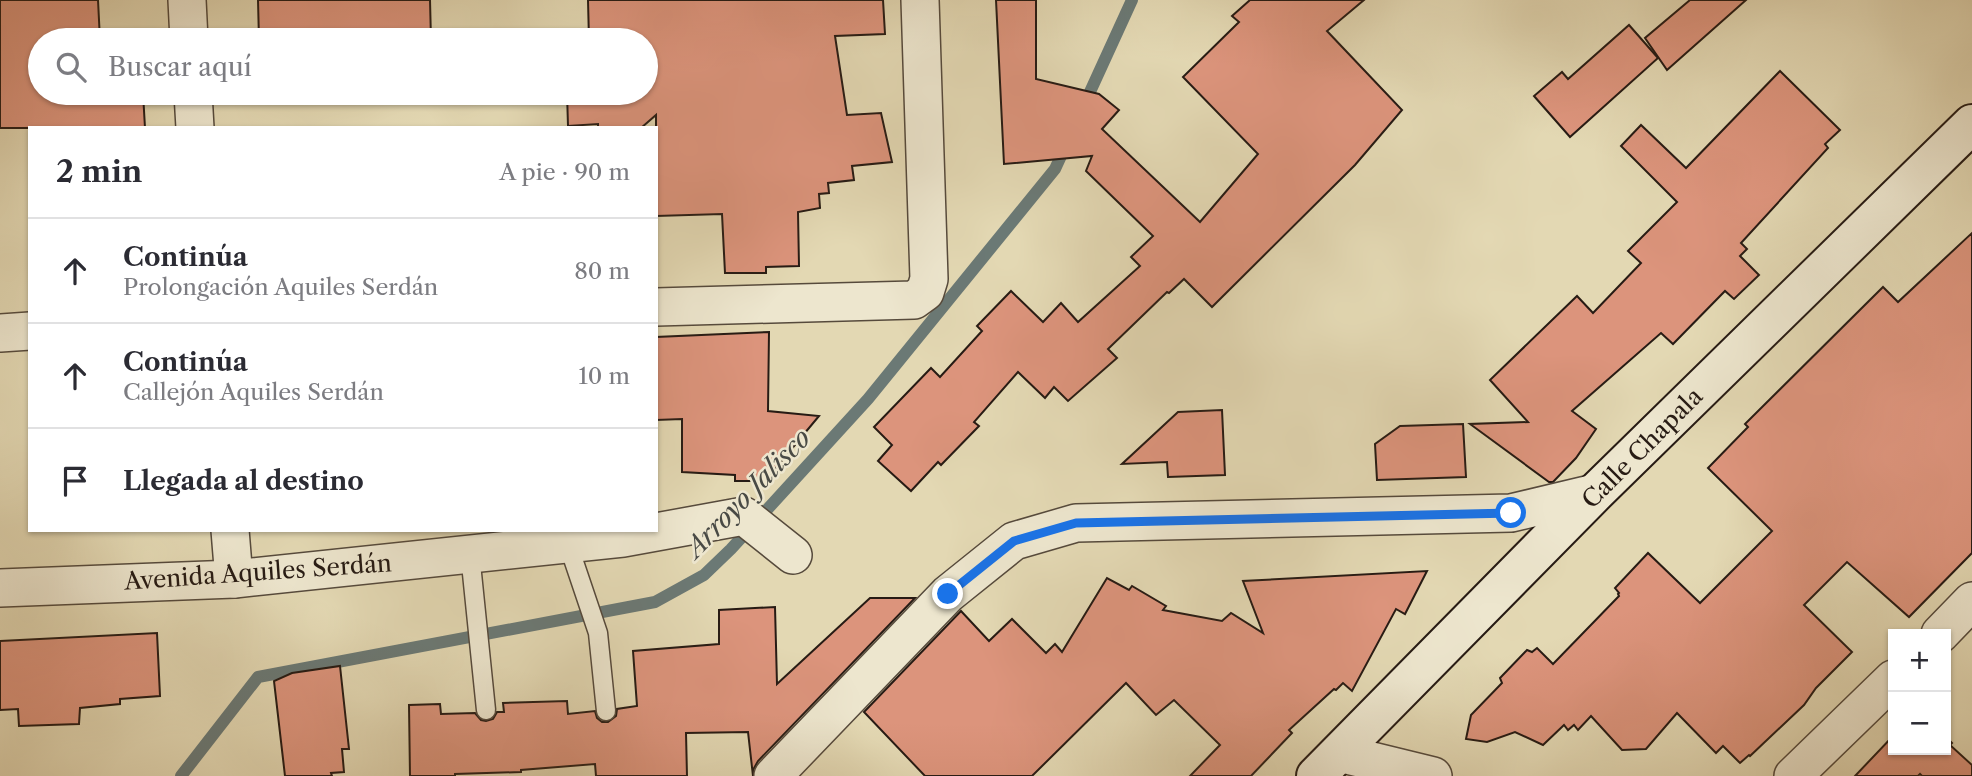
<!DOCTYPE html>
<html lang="es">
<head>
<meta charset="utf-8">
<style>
  :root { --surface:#fff; --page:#f2f2f3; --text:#2b2b33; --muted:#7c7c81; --line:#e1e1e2 }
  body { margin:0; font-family:"Libre Caslon Text",serif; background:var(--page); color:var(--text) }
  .controls { position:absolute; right:21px; bottom:21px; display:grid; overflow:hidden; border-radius:0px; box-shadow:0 2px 5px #0004 }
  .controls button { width:63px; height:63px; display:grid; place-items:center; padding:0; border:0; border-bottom:2px solid var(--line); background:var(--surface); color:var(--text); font:35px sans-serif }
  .stop { position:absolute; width:21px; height:21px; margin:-16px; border:5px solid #1a73e8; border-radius:50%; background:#fff }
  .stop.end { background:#1a73e8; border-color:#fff; box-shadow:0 2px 7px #0008 }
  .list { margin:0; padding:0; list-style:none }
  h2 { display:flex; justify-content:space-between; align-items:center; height:91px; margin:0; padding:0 28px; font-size:30px }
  h2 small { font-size:23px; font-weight:400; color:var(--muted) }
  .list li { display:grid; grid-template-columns:46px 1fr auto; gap:21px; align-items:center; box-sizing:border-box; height:105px; padding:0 28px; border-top:2px solid var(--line) }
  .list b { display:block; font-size:26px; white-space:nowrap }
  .list p { margin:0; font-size:23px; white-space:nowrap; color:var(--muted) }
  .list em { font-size:23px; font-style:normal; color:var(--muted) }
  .icon { flex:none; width:38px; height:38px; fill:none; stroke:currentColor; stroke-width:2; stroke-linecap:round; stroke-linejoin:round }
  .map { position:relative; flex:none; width:1972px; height:776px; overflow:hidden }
  .search { position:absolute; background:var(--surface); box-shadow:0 2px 5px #0004; left:28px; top:28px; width:630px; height:77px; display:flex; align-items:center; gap:18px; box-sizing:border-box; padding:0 24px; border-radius:38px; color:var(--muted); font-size:26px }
  .panel { position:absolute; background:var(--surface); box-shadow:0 2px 5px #0004; left:28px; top:126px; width:630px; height:406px; border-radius:0px }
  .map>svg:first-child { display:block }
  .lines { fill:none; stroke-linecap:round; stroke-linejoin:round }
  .stream { stroke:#6b7975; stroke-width:12 }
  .building { fill:#dc947c; stroke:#271b14; stroke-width:2 }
  .lane-casing { stroke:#564a3c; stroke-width:21 }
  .street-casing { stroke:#564a3c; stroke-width:40 }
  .secondary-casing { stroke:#271b14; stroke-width:42 }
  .lane { stroke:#ede6ce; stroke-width:18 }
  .street { stroke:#ede6ce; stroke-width:37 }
  .secondary { stroke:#ede6ce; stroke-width:38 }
  .route { stroke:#1a73e8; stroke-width:9 }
  .labels { text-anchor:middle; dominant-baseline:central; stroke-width:5; stroke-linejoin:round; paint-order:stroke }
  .street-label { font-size:24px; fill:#271b14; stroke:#ede6ce }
  .water-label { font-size:26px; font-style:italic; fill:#494a45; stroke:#ede6ce }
</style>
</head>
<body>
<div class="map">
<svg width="1972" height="776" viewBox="0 0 1972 776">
  <rect width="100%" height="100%" fill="#e3d8b3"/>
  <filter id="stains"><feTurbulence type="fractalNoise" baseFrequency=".00286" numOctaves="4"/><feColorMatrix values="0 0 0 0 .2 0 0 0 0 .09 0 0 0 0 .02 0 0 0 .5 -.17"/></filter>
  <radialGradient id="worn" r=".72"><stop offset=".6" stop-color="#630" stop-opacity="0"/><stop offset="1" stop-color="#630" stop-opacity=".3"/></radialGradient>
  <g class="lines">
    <g class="stream">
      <path d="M1084,105L1132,0"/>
      <path d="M181,776L258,677L655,602L704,575L731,549L868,399L1055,169L1067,143"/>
    </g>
  </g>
  <g class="building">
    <path d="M0,0H98L100,40L140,39V40H40V93H143L145,128H0Z"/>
    <path d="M258,0H430L431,40H259Z"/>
    <path d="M588,0H883L885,34L835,36L847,115L881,113L892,162L852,166L854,180L828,183L829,193L819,194L820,208L798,212L799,266L766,267V273H725L722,214L656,216V115L641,128H598V124L568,126L567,93H646V40H589Z"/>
    <path d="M996,0H1036V79L1099,94L1119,110L1102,129L1200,222L1258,154L1183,77L1239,22L1232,16L1250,0H1364L1327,31L1402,110L1355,165L1212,307L1184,279L1169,293L1167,292L1108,349L1117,358L1068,401L1054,387L1045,398L1018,372L974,422L979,426L941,465L938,462L911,491L878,461L892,445L874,427L931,368L940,377L982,331L977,326L1011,291L1043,322L1061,303L1078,322L1140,266L1131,257L1153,236L1086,171L1092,156L1004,164Z"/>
    <path d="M1690,0H1746L1667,70L1645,38Z"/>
    <path d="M1629,25L1658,58L1570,137L1534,96L1562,72L1568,79Z"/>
    <path d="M1780,71L1840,130L1825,144L1828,148L1741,243L1747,249L1740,256L1759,275L1734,299L1725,291L1673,344L1661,333L1572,411L1596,429L1576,458L1553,482H1549L1470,424L1528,422L1490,380L1577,296L1593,313L1641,263L1628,251L1677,202L1621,146L1641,125L1686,168Z"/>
    <path d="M1972,233V553L1909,617L1847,562L1804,605L1852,652L1816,688L1804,705L1750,756L1749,755L1740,763L1723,746L1716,753L1677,713L1646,749L1622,750L1591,716L1578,730L1574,725L1568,730L1564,725L1543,745L1515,732L1487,742L1466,739L1471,715L1502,683L1500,678L1527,650L1532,652L1537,648L1553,664L1619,596L1618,594L1619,593L1615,588L1648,553L1700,603L1772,531L1708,468L1748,427L1745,424L1883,287L1898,302Z"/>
    <path d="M769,332L768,411L819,416L765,481H735V475L682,472V419L656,420V337Z"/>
    <path d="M1222,410L1225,475L1168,477L1167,462L1122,464L1178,412Z"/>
    <path d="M1463,424L1466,477L1377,480L1375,444L1400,426Z"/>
    <path d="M1427,571L1405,614L1396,609L1352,691L1343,683L1336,690L1334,689L1289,730L1292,733L1251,776H1190L1220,745L1174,700L1156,715L1126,683L1032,776H925L864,712L961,611L989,641L1012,619L1046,653L1055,644L1062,652L1107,578L1129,590L1132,586L1166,606L1163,610L1222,621L1231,613L1263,633L1243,581Z"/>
    <path d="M870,598H915L758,761L753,770V776L748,732L686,733L687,776H596L595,764L521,770V772L455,774V776H410L409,705L440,704L441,714L475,713L481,720L486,721L493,719L497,712H504L503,703L567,701L568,714L595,711L597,718L602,722H608L616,716L617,709L637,706L633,651L719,644V610L775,607L777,684Z"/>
    <path d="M157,633L160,696L120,699V704L80,708L79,724L19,726L18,709L0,710V641Z"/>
    <path d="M340,666L349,749H342L344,772L331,773L332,776H285L274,681L292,673Z"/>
    <path d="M1893,736V750H1946V737L1952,743L1950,745L1972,765V776H1922L1920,774L1918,776H1855Z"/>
  </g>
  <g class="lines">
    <g class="lane-casing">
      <g id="lane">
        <path d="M568,544L598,633L606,711"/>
        <path d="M470,554L486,710"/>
      </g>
    </g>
    <g class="street-casing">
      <g id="street">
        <path d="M187,0L189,40"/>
        <path d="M193,93L195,128"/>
        <path d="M656,307L914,300L925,292L929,279L920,0"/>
        <path d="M0,333L30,331"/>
        <path d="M230,530L234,579"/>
        <path d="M0,588L234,579L623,538L744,516L793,555"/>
        <path d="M1940,634L1972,601"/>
        <path d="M1339,753L1433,776"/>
        <path d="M773,776L948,594L1014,541L1076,523L1511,513L1595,493"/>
        <path d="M1793,776L1893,679"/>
      </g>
    </g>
    <g class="secondary-casing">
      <path id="secondary" d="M1316,776L1595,493L1972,124"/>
    </g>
    <use href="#lane" class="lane"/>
    <use href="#street" class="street"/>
    <use href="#secondary" class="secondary"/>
  </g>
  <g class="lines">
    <path class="route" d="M948,594L1014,541L1076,523L1511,513"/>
  </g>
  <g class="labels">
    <g class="street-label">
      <text transform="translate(1642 448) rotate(-45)">Calle Chapala</text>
      <text transform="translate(258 572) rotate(-4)">Avenida Aquiles Serdán</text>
    </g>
    <g class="water-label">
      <text transform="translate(748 493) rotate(-46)">Arroyo Jalisco</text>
    </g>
  </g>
  <rect width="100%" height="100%" filter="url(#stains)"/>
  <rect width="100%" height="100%" fill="url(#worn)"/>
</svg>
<div class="controls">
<button>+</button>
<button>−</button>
</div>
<div class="stop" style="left:1511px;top:513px"></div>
<div class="stop end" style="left:948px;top:594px"></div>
<div class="search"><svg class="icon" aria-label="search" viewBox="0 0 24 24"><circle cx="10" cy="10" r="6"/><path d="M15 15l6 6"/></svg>Buscar aquí</div>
<section class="panel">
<h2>2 min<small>A pie · 90 m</small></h2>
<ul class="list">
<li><svg class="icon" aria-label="ahead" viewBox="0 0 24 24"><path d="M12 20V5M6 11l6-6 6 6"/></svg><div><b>Continúa</b><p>Prolongación Aquiles Serdán</p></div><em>80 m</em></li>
<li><svg class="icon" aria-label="ahead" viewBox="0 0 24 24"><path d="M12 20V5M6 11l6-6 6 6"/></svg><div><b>Continúa</b><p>Callejón Aquiles Serdán</p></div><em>10 m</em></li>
<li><svg class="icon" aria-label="arrive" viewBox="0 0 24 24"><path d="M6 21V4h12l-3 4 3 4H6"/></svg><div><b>Llegada al destino</b></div></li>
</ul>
</section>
</div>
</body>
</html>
